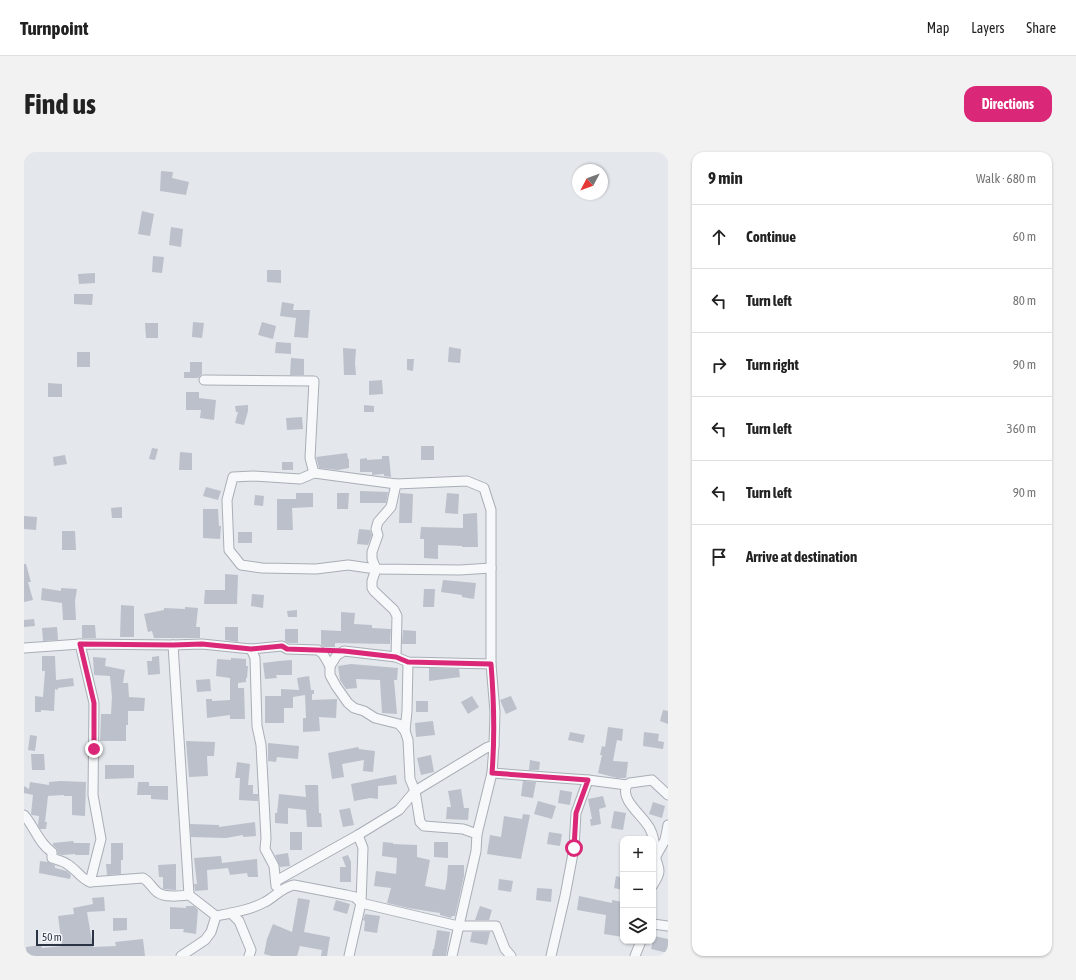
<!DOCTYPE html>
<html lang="en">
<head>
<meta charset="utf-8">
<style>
  :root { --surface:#fff; --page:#f2f2f2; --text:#222; --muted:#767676; --line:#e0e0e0; --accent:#db2777 }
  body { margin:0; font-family:"Asap Condensed",sans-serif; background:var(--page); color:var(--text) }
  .controls { position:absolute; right:12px; bottom:12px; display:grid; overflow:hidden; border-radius:8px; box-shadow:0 1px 3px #0004 }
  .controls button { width:36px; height:36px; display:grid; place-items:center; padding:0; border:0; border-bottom:1px solid var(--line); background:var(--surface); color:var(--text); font:20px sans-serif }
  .compass { position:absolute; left:548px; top:12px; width:36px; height:36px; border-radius:50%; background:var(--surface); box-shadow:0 1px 3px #0004; rotate:229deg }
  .scale { position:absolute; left:12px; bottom:10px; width:58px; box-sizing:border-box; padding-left:4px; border:2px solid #2b3445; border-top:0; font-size:11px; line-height:14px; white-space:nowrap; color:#2b3445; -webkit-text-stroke:3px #f4f6f9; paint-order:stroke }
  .stop { position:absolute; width:12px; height:12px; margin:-9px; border:3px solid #db2777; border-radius:50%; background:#fff }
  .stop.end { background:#db2777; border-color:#fff; box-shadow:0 1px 4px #0008 }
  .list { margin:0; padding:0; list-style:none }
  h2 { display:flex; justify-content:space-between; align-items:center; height:52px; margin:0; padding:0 16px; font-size:17px }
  h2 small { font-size:13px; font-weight:400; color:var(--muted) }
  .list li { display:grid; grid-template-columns:26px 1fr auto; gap:12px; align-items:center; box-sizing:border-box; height:64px; padding:0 16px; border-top:1px solid var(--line) }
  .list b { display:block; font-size:15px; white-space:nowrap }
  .list em { font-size:13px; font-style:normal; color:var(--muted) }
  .icon { flex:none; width:22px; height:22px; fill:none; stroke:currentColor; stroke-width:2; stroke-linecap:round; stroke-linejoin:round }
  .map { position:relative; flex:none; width:644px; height:804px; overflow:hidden; border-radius:12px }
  header { display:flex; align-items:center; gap:24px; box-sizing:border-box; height:56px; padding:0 20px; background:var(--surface); border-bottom:1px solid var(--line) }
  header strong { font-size:19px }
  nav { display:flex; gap:22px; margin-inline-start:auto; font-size:14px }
  .intro { display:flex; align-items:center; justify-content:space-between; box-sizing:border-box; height:96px; padding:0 24px }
  h1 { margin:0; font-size:28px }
  .button { padding:10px 18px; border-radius:12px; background:var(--accent); color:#fff; font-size:14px; font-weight:700 }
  main { display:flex; gap:24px; padding:0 24px }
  aside { flex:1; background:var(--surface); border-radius:12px; box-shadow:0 1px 3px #0004 }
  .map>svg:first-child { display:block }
  .building { fill:#bbc0ca }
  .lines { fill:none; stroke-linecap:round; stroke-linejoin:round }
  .minor-casing { stroke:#a9aeb7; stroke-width:11 }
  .minor { stroke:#f7f8fa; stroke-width:9 }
  .route { stroke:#db2777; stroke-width:5 }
</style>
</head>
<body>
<header>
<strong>Turnpoint</strong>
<nav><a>Map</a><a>Layers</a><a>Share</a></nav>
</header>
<div class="intro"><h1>Find us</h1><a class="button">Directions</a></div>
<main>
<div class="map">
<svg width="644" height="804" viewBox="0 0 644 804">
  <rect width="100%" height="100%" fill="#e4e7ec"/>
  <g class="building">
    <path d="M137,19L149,20L148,26L165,30L162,43L136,39Z"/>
    <path d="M118,59L130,62L126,84L114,82Z"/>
    <path d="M147,75L159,77L157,95L145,93Z"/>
    <path d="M129,104L140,105L138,121L128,120Z"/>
    <path d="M243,118H257V131L243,130Z"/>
    <path d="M71,121V131L55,132L54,122Z"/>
    <path d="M50,142H69L68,153L50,152Z"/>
    <path d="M258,150L270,152L269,158H286L284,186L270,185L272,166L256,164Z"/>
    <path d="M169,170L180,171L178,186L168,185Z"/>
    <path d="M238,170L252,174L249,187L234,183Z"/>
    <path d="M121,171H134V186H122Z"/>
    <path d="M252,190L267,191V202L251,201Z"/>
    <path d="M425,195L437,197L436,211L424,210Z"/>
    <path d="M319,196L332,197L331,211L332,223H320Z"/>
    <rect x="53" y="200" width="13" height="15"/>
    <path d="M267,206L280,207V223H266Z"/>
    <path d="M383,207H390L389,219L383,218Z"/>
    <path d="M166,210H178V222L174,226H160V220H166Z"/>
    <path d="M358,228L359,242L345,243V229Z"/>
    <path d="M24,231L38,232V245H24Z"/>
    <path d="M162,240H175V246L192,248L190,268L176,266L177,258H162Z"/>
    <path d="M224,253V259L220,273L211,271L214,260H212L211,254Z"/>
    <path d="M340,253L350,254V260H340Z"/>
    <path d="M278,265L279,277L263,278L262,266Z"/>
    <rect x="397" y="294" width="13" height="14"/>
    <path d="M128,296L134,297L131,308L125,307Z"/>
    <path d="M156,300L168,301V318H155Z"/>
    <path d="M323,301L324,307H325V316L314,318L295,316L292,305Z"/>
    <path d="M41,303L43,312L30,314L29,305Z"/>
    <path d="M358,304H365L367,325L360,324V322L348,323V320H336V307L343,306V308L358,307Z"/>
    <rect x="258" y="310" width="11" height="8"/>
    <path d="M182,335L197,339L194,348L179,344Z"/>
    <path d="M336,339L364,340L362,351H336Z"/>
    <path d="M272,341H289V355L268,356L269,378H253V347H272Z"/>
    <path d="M313,341H325L324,357H313Z"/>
    <path d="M376,341L389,342L388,371H375Z"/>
    <path d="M423,341L435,342L434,362L421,361Z"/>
    <path d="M231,343L240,344L239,354L230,353Z"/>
    <path d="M98,355V366H88L87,356Z"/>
    <path d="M179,357H194L195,374H197L196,387L179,386Z"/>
    <path d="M453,361L454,395H438V394L414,393V407L400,406V387H396L397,375L439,376V362Z"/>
    <path d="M0,364L13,365L12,378L0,377Z"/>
    <path d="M335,377L346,378L348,383L344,393L333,392Z"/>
    <path d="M38,379H51L52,398H38Z"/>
    <rect x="214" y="380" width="14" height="11"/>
    <path d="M0,412H2L7,430H4L9,448L0,450Z"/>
    <path d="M201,422L214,423L213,452H180L181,438H201Z"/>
    <path d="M419,428L452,431L450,447L438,445V443L417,440Z"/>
    <path d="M18,436L37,439V436L53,437L51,449L52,468H39L38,451L17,448Z"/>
    <path d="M400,437H411L410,455H399Z"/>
    <path d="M228,442L240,443L239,456L227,454Z"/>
    <path d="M97,453L110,454V485H96Z"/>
    <path d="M161,455L174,456L172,475H176V486H130L128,479L124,480L120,462L140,458V456L161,457Z"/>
    <path d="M273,458V465H264L263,459Z"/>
    <path d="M317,460L331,461L330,472L348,473V476L367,477L366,492L311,491V495H300L297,493V478L317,479Z"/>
    <path d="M10,467L11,474L0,475V468Z"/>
    <path d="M58,473H71L72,486H58Z"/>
    <path d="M33,475L34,488L19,489L18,476Z"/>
    <path d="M201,475H214V490L201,488Z"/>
    <path d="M261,477H274V491H265L261,489Z"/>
    <path d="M379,478L392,479V492H378Z"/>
    <path d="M18,504H31L32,528L49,526L50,534L34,536V538L31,537L30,559L17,558V560H11V544L19,545L21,519H18Z"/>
    <path d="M135,504L136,522L124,523L123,509H128V505Z"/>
    <path d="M69,505L82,506L81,514L101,518L99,531H104L105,545L121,546L120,559H104V573H102V589H76L77,562H87L88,545L86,524L70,523Z"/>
    <path d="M207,506L222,507V514H224L223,526H222V530L214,531V536H220L221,567H206V563L183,566L182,547H188V549L206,548V526L192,524L193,507L207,508Z"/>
    <path d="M268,508V523H252L253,526L241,527L239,511L255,509Z"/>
    <path d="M327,512L374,516L373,528H370L373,562L358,561L356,528L332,527L333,536L322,537L316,528L314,514Z"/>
    <path d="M405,516L435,517L436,525L405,529Z"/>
    <path d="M285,524L287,538H290V542H288V548L313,547L312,566L295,565L296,579L279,580V566H282L281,543L269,545V556H260V571H241V544H257V537L275,538L273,526Z"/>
    <path d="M186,527L187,539L173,540L172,528Z"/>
    <path d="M448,544L455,555L444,562L437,550Z"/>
    <path d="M487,544L493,557L482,562L476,548Z"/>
    <rect x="392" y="549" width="12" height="11"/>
    <path d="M639,558L644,559V572L636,569Z"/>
    <path d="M409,569L411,583L392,585L391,571Z"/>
    <path d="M584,575L599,577L598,589L593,588L589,609L604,610L602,626H593L574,621L578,603H576L578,594L581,595Z"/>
    <path d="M546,580L561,583L559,591L544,588Z"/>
    <path d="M620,580L635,582L634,589L640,590L639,597L619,594Z"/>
    <path d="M6,583L13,584L11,599L4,598Z"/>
    <path d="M162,589L191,590L190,604H183L184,624L165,625Z"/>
    <path d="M244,591L275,594L274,607L253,605L252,610L244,609Z"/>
    <path d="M334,595L335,597L351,599L349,620L339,619L340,608L318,612L320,625L308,627L304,601Z"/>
    <path d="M7,602H20L21,618H8Z"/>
    <path d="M407,603L410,620L397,623L393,606Z"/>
    <path d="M506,608L516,610L515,618H505Z"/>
    <path d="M213,610L226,612L224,633H229V642H234V649L215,648L216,626H211Z"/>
    <path d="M81,613H110V626L81,627Z"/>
    <path d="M372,623L373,632L354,634V647L346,646L330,649L327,632Z"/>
    <path d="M36,629L62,630L61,664L48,663V644H40V643L24,644L21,670H23L22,677H16L14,673L15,664L8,663L7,662L9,643L0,641V634L5,637L6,630L25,633V630Z"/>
    <path d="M499,629L512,630L509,646L497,644Z"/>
    <path d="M114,630H125V634H144V648L127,647V643H113Z"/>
    <path d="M281,633H294L295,661H297L298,675H283L282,658L264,656V672L251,671V661H253L255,642L282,645Z"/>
    <path d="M437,637L440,656H445L444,668L422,667L423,655H427L424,639Z"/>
    <path d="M536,638L548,640L546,653L534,651Z"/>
    <path d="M579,644L582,655L575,657L577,672L567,674L566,667H568L564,647Z"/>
    <path d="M514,649L532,654L528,667L510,662Z"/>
    <path d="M629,650L641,654L638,666L625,662Z"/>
    <path d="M326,656L330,673L319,675L315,658Z"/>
    <path d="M590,659L602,661L599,678L587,676Z"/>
    <path d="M499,662L506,663L497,707L463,702L466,683L477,685L480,664L498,667Z"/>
    <path d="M231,670L232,684L219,685V683L202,686L167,685L166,672L195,673V675Z"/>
    <rect x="266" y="680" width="12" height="18"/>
    <path d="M525,680L538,682L536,694L523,692Z"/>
    <path d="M49,689L50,691H66L65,703H51V702L38,703L34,702L33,697L29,693V691Z"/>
    <path d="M359,690L369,691V692L393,693V705L406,708L401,734L421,738L423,727L424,713H440V724L431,764H428L427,766L416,763V761L384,756L363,751L367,736L350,734L352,719L372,722L373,706L358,704Z"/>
    <path d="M410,690H424V706L410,705Z"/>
    <path d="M87,691H99V708H97V722L83,723L82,712H87Z"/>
    <path d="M264,701L266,714L256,715L251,703Z"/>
    <path d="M324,703L327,710V730H316V715H322L318,705Z"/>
    <path d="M197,704L198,711L233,707L234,725H224L223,721L206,723L204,716L183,718L184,738L171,739L170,732H173L170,706Z"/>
    <path d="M16,709L24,710L31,713V716L43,719L47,723L46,727L15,721Z"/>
    <path d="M152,712V738L139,737V725H135L134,713Z"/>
    <path d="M592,724L599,726V738L590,736Z"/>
    <path d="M475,727L489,729L487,740L474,738Z"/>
    <path d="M513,736L528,737L527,750L512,748Z"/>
    <path d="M555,744L588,751V748L599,750V785L580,782L582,763L553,758Z"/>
    <path d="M80,745L81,759L63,760L69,795L92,794L91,790L119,787L121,804H3L2,795L17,793L18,796L38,794L34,764L50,762L49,756L69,752L68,746Z"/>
    <path d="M274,746L286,748L280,780L306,785L303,804H297L298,798L276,794L273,804H248L240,802L243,787L249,772L268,780Z"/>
    <path d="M312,748L326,752L323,762L309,758Z"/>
    <path d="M162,754H170L174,758L172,782L159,780L160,777H146V755L162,756Z"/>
    <path d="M456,754L468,758L465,768H451Z"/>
    <path d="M341,762L356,764L353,781L340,779L341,769L339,768Z"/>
    <path d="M89,766H103V778L89,779Z"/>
    <path d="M413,778L426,780L422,804H408L409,797H410Z"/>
    <path d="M448,780H466L463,793L446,790Z"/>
    <path d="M630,784L644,787V801L627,797Z"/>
  </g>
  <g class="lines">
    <g class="minor-casing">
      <g id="minor">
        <path d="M180,228L290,229L286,306L290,321L372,332L443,329L460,336L467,358V512L471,560L470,593L468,621L453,682"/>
        <path d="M290,321L276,327L229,324L209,325L203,348L205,398L217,413L238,416L292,417L324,413L352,417L436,418L467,416"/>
        <path d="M372,332L367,355L354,370L352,377L354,383L348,400V407L352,417L348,429V436L350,439L370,458L373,464L372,505L320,499L313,503L306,514V523L312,534L324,551L330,556L340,559L351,566L375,572L381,579L384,588L386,627L391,639L396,670L400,674L439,677L453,682L452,699L428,804"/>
        <path d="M56,492L70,551L69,643L77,687L66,730"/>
        <path d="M149,493L165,743"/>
        <path d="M0,496L56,492L149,493L178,492L227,497L258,494L263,497L294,498L299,502L306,514"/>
        <path d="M227,497L231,506L233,574L237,593L242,686L241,697L250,714L252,734"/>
        <path d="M372,505L384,510L467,512"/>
        <path d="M381,579L383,559L384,510"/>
        <path d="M468,621L564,628L603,633L606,631L628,628L644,643"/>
        <path d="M603,633C595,648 620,664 626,677C631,686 631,697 632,707C633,711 635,715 635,719C635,724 631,729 629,733"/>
        <path d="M0,663C10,674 15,692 28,700V706C33,708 39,709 43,712C52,717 57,727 66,730L119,726C126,730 127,735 133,740C140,746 156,744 165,743L192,764C208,761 226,758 241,750C251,745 258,735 270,733L322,743L331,745L337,751L434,774H472L481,797L487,804"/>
        <path d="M632,704L641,688L644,673"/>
        <path d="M252,729L334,683L375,658L391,639L462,596L470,593"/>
        <path d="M207,761L215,769L227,798L225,804"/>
        <path d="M629,772L644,774"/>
        <path d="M157,804L181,788L187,780L192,764"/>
        <path d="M325,804L337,751L339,696L334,683"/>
        <path d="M527,804L541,744L550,696L552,661L564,628"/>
        <path d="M611,804L617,789"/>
      </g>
    </g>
    <use href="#minor" class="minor"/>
  </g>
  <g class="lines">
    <path class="route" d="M70,597V551L56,492L149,493L178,492L227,497L258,494L263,497L320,499L372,505L384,510L467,512C470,549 471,584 468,621L564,628L552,661L550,696"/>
  </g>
</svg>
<div class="controls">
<button>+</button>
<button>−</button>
<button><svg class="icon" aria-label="layers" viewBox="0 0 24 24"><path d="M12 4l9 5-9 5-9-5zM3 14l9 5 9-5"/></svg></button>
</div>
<svg class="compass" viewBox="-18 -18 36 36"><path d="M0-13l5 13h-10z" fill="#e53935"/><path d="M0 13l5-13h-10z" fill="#767676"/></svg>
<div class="scale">50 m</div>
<div class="stop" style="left:550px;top:696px"></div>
<div class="stop end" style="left:70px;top:597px"></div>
</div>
<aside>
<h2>9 min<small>Walk · 680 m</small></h2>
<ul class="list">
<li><svg class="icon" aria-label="ahead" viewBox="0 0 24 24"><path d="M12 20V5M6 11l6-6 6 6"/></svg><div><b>Continue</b></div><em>60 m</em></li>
<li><svg class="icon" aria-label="left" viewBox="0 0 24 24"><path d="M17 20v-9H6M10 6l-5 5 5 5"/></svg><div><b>Turn left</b></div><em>80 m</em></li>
<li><svg class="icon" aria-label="right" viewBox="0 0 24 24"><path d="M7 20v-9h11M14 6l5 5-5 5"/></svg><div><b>Turn right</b></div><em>90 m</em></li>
<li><svg class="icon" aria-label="left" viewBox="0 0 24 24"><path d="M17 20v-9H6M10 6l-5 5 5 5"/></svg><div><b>Turn left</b></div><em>360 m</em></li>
<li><svg class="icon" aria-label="left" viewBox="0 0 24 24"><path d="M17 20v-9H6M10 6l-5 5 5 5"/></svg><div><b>Turn left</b></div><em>90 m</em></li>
<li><svg class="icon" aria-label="arrive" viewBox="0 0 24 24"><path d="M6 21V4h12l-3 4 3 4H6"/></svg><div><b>Arrive at destination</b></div></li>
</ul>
</aside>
</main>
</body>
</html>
